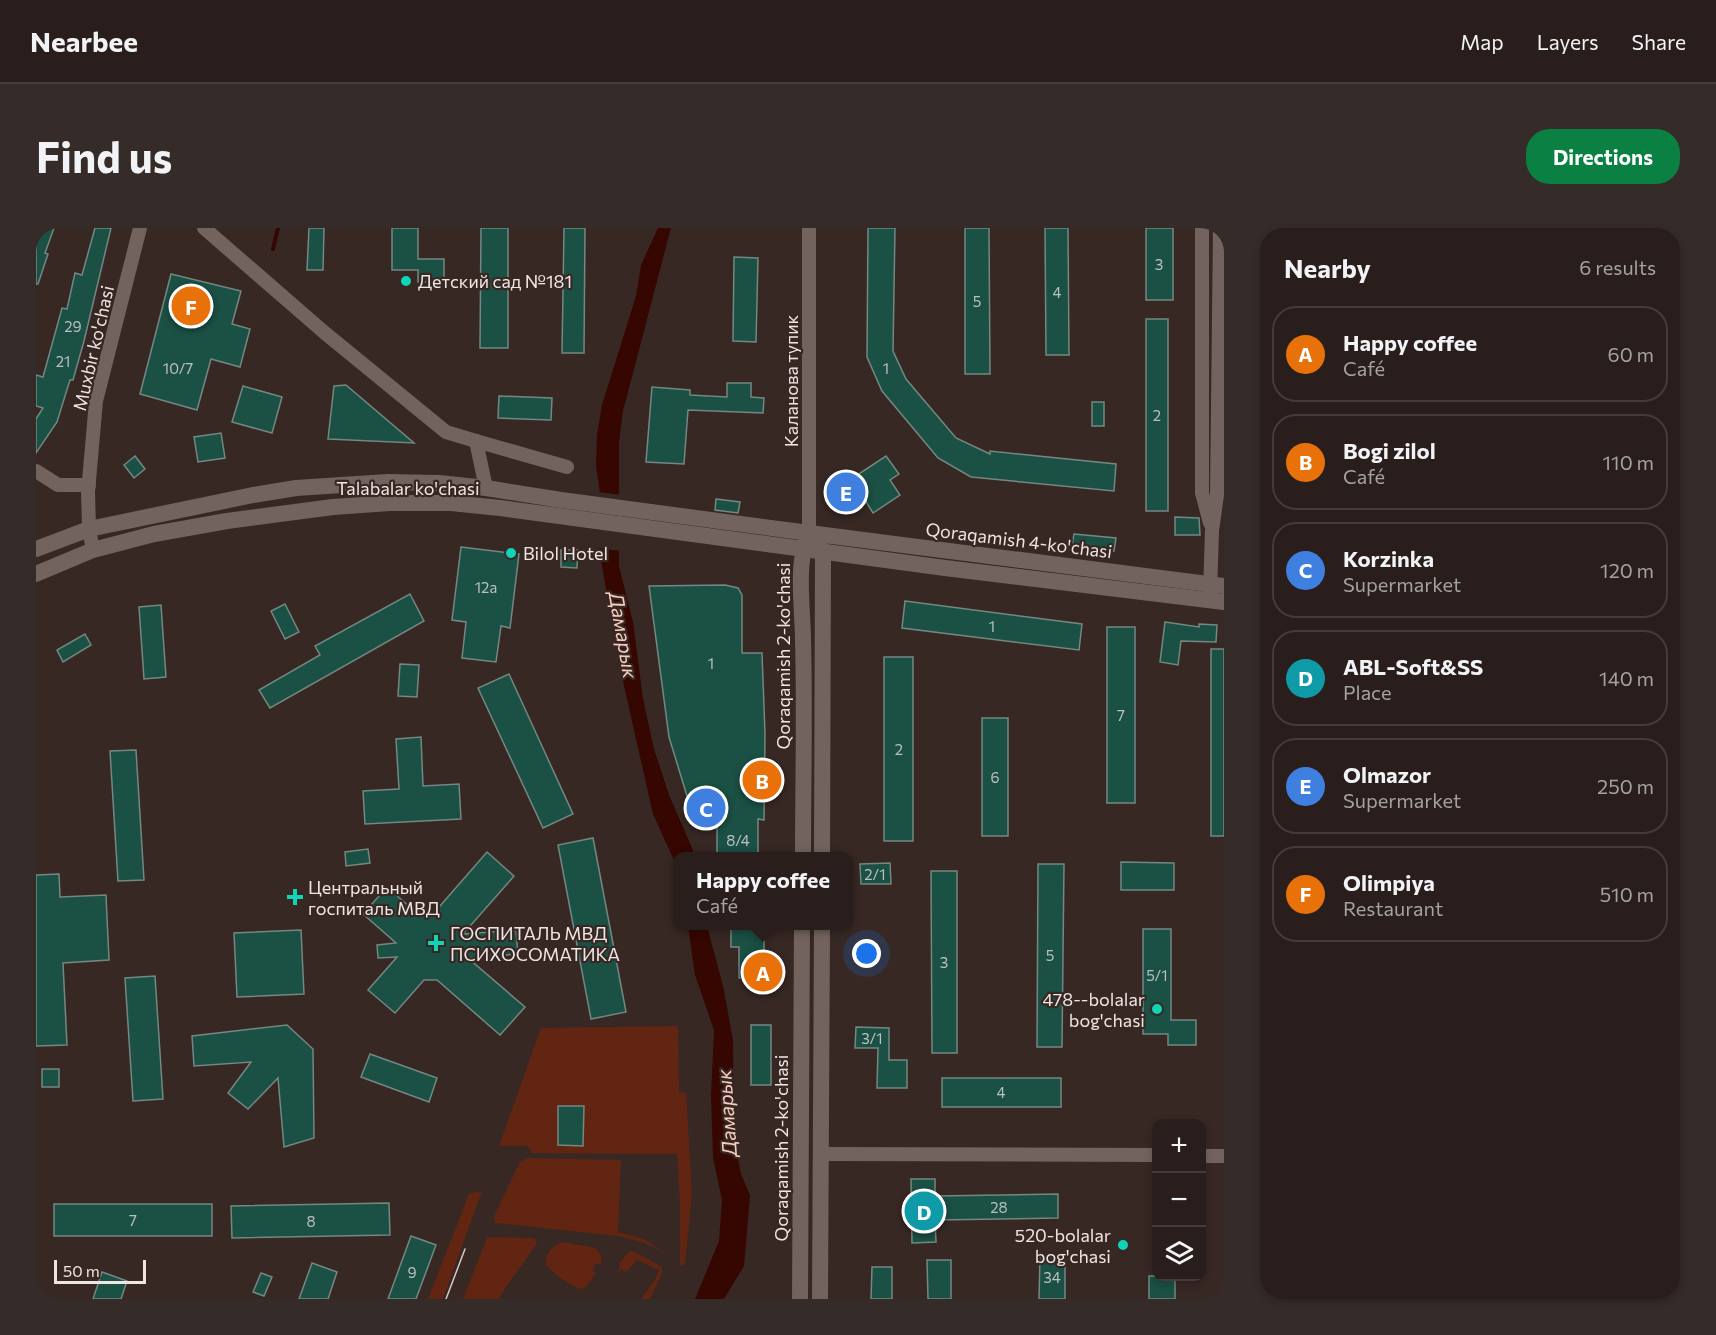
<!DOCTYPE html>
<html lang="en">
<head>
<meta charset="utf-8">
<style>
  :root { --surface:#291e1b; --page:#352b28; --text:#f1f3f6; --muted:#a5a2a3; --line:#453c3a; --accent:#0b8043 }
  body { margin:0; font-family:Commissioner,sans-serif; background:var(--page); color:var(--text) }
  .controls { position:absolute; right:18px; bottom:18px; display:grid; overflow:hidden; border-radius:12px; box-shadow:0 3px 9px #0003 }
  .controls button { width:54px; height:54px; display:grid; place-items:center; padding:0; border:0; border-bottom:2px solid var(--line); background:var(--surface); color:var(--text); font:30px sans-serif }
  .scale { position:absolute; left:18px; bottom:15px; width:92px; box-sizing:border-box; padding-left:6px; border:3px solid #efe5e3; border-top:0; font-size:16px; line-height:21px; white-space:nowrap; color:#efe5e3; -webkit-text-stroke:4px #372824; paint-order:stroke }
  .you { position:absolute; left:831px; top:726px; width:21px; height:21px; margin:-15px; border:4px solid #fff; border-radius:50%; background:#1a73e8; box-shadow:0 0 0 9px #1a73e833 }
  .badge { display:grid; place-items:center; width:39px; height:39px; border-radius:50%; background:var(--accent); color:#fff; font-size:20px; font-weight:700 }
  .pin { position:absolute; translate:-50% -50%; border:3px solid #fff; box-shadow:0 2px 6px #0006 }
  .popup { position:absolute; left:637px; top:624px; width:180px; height:78px; box-sizing:border-box; display:grid; place-content:center; border-radius:12px; background:var(--surface); filter:drop-shadow(0 2px 4px #0005); font-size:20px; white-space:nowrap; color:var(--muted) }
  .popup b { font-size:22px; color:var(--text) }
  .popup::after { content:''; position:absolute; left:50%; top:100%; margin-left:-12px; border:12px solid transparent; border-top-color:var(--surface) }
  .list { margin:0; padding:0; list-style:none }
  h2 { display:flex; justify-content:space-between; align-items:center; height:78px; margin:0; padding:0 24px; font-size:26px }
  h2 small { font-size:20px; font-weight:400; color:var(--muted) }
  .list li { display:grid; grid-template-columns:39px 1fr auto; gap:18px; align-items:center; box-sizing:border-box; height:96px; margin:0 12px 12px; padding:0 12px; border:2px solid var(--line); border-radius:24px }
  .list b { display:block; font-size:22px; white-space:nowrap }
  .list p { margin:0; font-size:20px; white-space:nowrap; color:var(--muted) }
  .list em { font-size:20px; font-style:normal; color:var(--muted) }
  .icon { flex:none; width:33px; height:33px; fill:none; stroke:currentColor; stroke-width:2; stroke-linecap:round; stroke-linejoin:round }
  .map { position:relative; flex:none; width:1188px; height:1071px; overflow:hidden; border-radius:24px }
  header { display:flex; align-items:center; gap:36px; box-sizing:border-box; height:84px; padding:0 30px; background:var(--surface); border-bottom:2px solid var(--line) }
  header strong { font-size:28px }
  nav { display:flex; gap:33px; margin-inline-start:auto; font-size:21px }
  .intro { display:flex; align-items:center; justify-content:space-between; box-sizing:border-box; height:144px; padding:0 36px }
  h1 { margin:0; font-size:42px }
  .button { padding:15px 27px; border-radius:24px; background:var(--accent); color:#fff; font-size:21px; font-weight:700 }
  main { display:flex; gap:36px; padding:0 36px }
  aside { flex:1; background:var(--surface); border-radius:24px; box-shadow:0 3px 9px #0003 }
  .map>svg:first-child { display:block }
  .green { fill:#622512 }
  .water { fill:#360600 }
  .pier { fill:#372824 }
  .lines { fill:none; stroke-linecap:round; stroke-linejoin:round }
  .stream { stroke:#360600; stroke-width:4 }
  .building { fill:#1b5045; stroke:#748781; stroke-width:1.5 }
  .minor { stroke:#73635e; stroke-width:14 }
  .secondary { stroke:#73635e; stroke-width:16 }
  .tram { stroke:#d5cac8; stroke-width:1.5 }
  .poi-dot { fill:#0dd5b5; stroke:#372824; stroke-width:2 }
  .labels { text-anchor:middle; dominant-baseline:central; stroke-width:4.5; stroke-linejoin:round; paint-order:stroke }
  .number-label { font-size:15px; fill:#bac0bc }
  .poi-label { font-size:18px; fill:#efe5e3; stroke:#372824; text-anchor:start }
  .street-label { font-size:18px; fill:#efe5e3; stroke:#372824 }
  .water-label { font-size:20px; font-style:italic; fill:#f8cdc0; stroke:#372824 }
</style>
</head>
<body>
<header>
<strong>Nearbee</strong>
<nav><a>Map</a><a>Layers</a><a>Share</a></nav>
</header>
<div class="intro"><h1>Find us</h1><a class="button">Directions</a></div>
<main>
<div class="map">
<svg width="1188" height="1071" viewBox="0 0 1188 1071">
  <rect width="100%" height="100%" fill="#372824"/>
  <g class="green">
    <path d="M642,798L643,864L650,865L656,965L649,1036L644,1038V973L641,926L496,925L492,918H463L505,800Z"/>
    <path d="M492,930L585,932L582,1004L608,1011L628,1024L608,1015L582,1008L459,995L458,988L484,934Z"/>
    <path d="M446,963L407,1071H392L433,966Z"/>
    <path d="M456,1009L496,1010L499,1011L501,1015C489,1035 474,1050 463,1071H427L449,1015L451,1010Z"/>
    <path d="M527,1014L559,1020L565,1027V1037L560,1035L556,1043L560,1045L551,1058L546,1061C535,1059 517,1046 510,1036C509,1026 517,1017 527,1014Z"/>
    <path d="M595,1023L603,1026L626,1039V1045L614,1071H605L619,1052L623,1042L601,1032L590,1044L586,1041L583,1044C582,1036 588,1027 595,1023Z"/>
  </g>
  <g class="water">
    <path d="M622,0H635L587,183L583,214V338L597,394L607,471L618,521L633,567L657,622L658,628H642L641,639L617,586L584,440L563,321L564,265L560,238L561,207L566,177L600,68L605,37Z"/>
    <path d="M652,698H671L687,758L697,812L698,910L705,946L714,967L708,1038L688,1071H659L683,1013L686,972L677,930L675,868L678,802L659,747Z"/>
  </g>
  <path class="pier" d="M561,264L586,267V323L560,320Z"/>
  <g class="lines">
    <path class="stream" d="M237,21L242,0"/>
  </g>
  <g class="building">
    <path d="M0,0H18L9,25L12,26L2,56H0Z"/>
    <path d="M59,0H75L48,113L37,152H34L21,194L0,225V191L7,180L0,178V147L7,149L26,80L31,81L39,45L46,47Z"/>
    <path d="M273,0H288L287,42H271Z"/>
    <path d="M356,0H382V31H408V54H382V42H356Z"/>
    <path d="M445,0H472V120H444Z"/>
    <path d="M528,0H549L548,125H526Z"/>
    <path d="M832,0H859L857,123L870,151L920,210L954,226V223L1080,236L1078,263L935,249L902,230L846,163L831,129Z"/>
    <path d="M929,0H953L954,146H929Z"/>
    <path d="M1009,0H1032L1033,127H1010Z"/>
    <rect x="1110" y="0" width="27" height="72"/>
    <path d="M698,29L722,30L720,114L697,113Z"/>
    <path d="M135,46L205,63L196,96L214,101L204,139L175,131L161,182L104,166Z"/>
    <rect x="1110" y="91" width="22" height="192"/>
    <path d="M691,155H715V169L728,170L727,185L652,182L648,236L610,234L616,159L654,162V167L691,169Z"/>
    <path d="M310,157L378,215L292,211L298,158Z"/>
    <path d="M207,158L246,169L236,205L196,194Z"/>
    <path d="M463,168L516,170L515,192L462,190Z"/>
    <rect x="1056" y="174" width="12" height="24"/>
    <path d="M185,205L189,230L162,234L158,209Z"/>
    <path d="M99,228L109,241L98,250L88,237Z"/>
    <path d="M850,228L863,246L854,252L864,267L837,285L829,272L820,278L806,257Z"/>
    <path d="M680,271L704,274L702,285L679,282Z"/>
    <path d="M1139,289L1163,290L1164,307H1139Z"/>
    <path d="M1038,306L1080,310L1078,323L1036,318Z"/>
    <path d="M425,319L483,326L474,400L465,398L460,434L426,430L430,394L416,392Z"/>
    <path d="M525,322H542L541,340L525,339Z"/>
    <path d="M689,357L702,360L706,367V425H726L729,505L728,592L722,591V628H681V591H658L633,509L613,358Z"/>
    <path d="M374,366L388,393L234,480L223,462L284,427L279,418Z"/>
    <path d="M869,373L1046,396L1043,422L866,400Z"/>
    <path d="M249,376L263,404L249,411L235,383Z"/>
    <path d="M125,377L130,449L108,451L103,379Z"/>
    <path d="M1129,394L1163,399V396L1181,397L1180,414L1145,413L1142,437L1124,434Z"/>
    <rect x="1071" y="399" width="28" height="176"/>
    <path d="M49,406L55,417L27,434L21,422Z"/>
    <rect x="1175" y="421" width="13" height="187"/>
    <rect x="848" y="429" width="29" height="184"/>
    <path d="M364,436L383,437L381,469L362,468Z"/>
    <path d="M473,446L537,586L507,600L442,460Z"/>
    <rect x="946" y="490" width="26" height="118"/>
    <path d="M385,509L387,558L423,556L425,591L329,596L327,563L363,561L360,511Z"/>
    <path d="M100,522L108,652L82,653L74,523Z"/>
    <path d="M557,610L590,784L555,791L522,617Z"/>
    <path d="M332,621L334,635L310,638L309,624Z"/>
    <path d="M451,624L478,648L427,706L480,702L482,726L432,730L489,779L464,807L401,752H388L359,785L332,762L361,729L342,730L341,717L360,715L327,686L351,659L383,687L397,686Z"/>
    <path d="M1085,634L1138,635V662H1085Z"/>
    <path d="M854,635L855,656H825L824,636Z"/>
    <path d="M1002,636H1028L1026,819H1001Z"/>
    <path d="M895,643H921V825H896Z"/>
    <path d="M23,646L24,669L70,667L73,732L27,735L31,817L0,818V647Z"/>
    <path d="M695,698H728V749L703,750V719H695Z"/>
    <path d="M1107,701H1135V792H1160V817H1132V806H1107Z"/>
    <path d="M265,702L268,766L201,769L198,705Z"/>
    <path d="M119,748L127,871L97,873L89,750Z"/>
    <path d="M251,797L277,821L278,910L248,919L242,850L212,881L192,865L215,834L158,838L156,808Z"/>
    <rect x="715" y="797" width="20" height="60"/>
    <path d="M820,799L853,800V832H871V860H841L842,820H819Z"/>
    <path d="M334,826L401,850L393,874L325,849Z"/>
    <rect x="6" y="841" width="17" height="18"/>
    <rect x="906" y="850" width="119" height="29"/>
    <path d="M522,878H548L547,918L522,917Z"/>
    <path d="M875,951H899V968L1022,966V990L899,992L900,1014L876,1015Z"/>
    <path d="M353,975L354,1007L196,1010L195,978Z"/>
    <rect x="18" y="976" width="158" height="32"/>
    <path d="M375,1008L400,1017L380,1071H352Z"/>
    <path d="M1004,1027H1029V1071H1003Z"/>
    <path d="M891,1032H915V1071H892Z"/>
    <path d="M276,1035L301,1044L292,1071H263Z"/>
    <path d="M836,1039H856V1071H835Z"/>
    <path d="M66,1044L91,1053L85,1071H57Z"/>
    <path d="M225,1045L236,1049L228,1068L217,1064Z"/>
    <rect x="1113" y="1048" width="26" height="23"/>
  </g>
  <g class="lines">
    <g class="minor">
      <path d="M168,0L289,105L410,204L440,213L450,260"/>
      <path d="M773,0V305"/>
      <path d="M1166,0V265L1174,295"/>
      <path d="M440,213L531,239"/>
      <path d="M0,243L22,257H53"/>
      <path d="M57,322L53,301L52,264L60,173L104,0"/>
      <path d="M1174,364L1176,303L1181,267L1184,0"/>
      <path d="M785,926L1120,927"/>
      <path d="M1166,928H1188"/>
    </g>
    <g class="secondary">
      <path d="M782,316L787,323L786,628"/>
      <path d="M0,321L53,301L217,267L260,260L352,254L403,255L450,260L525,272L773,305L1188,358"/>
      <path d="M0,346L57,322L118,306L191,293L297,279L354,275H415L464,280L909,340L1188,374"/>
      <path d="M767,628C767,556 769,484 767,412C767,385 760,336 771,312"/>
      <path d="M764,1071L766,698"/>
      <path d="M784,1071L786,698"/>
    </g>
    <path class="tram" d="M410,1071L429,1021"/>
  </g>
  <g class="poi-dot">
    <circle cx="370" cy="53" r="6"/>
    <circle cx="475" cy="325" r="6"/>
    <path d="M256 660h6v6h6v6h-6v6h-6v-6h-6v-6h6z"/>
    <path d="M397 706h6v6h6v6h-6v6h-6v-6h-6v-6h6z"/>
    <circle cx="1121" cy="781" r="6"/>
    <circle cx="1087" cy="1017" r="6"/>
  </g>
  <g class="labels">
    <g class="number-label">
      <text x="1123" y="36">3</text>
      <text x="1021" y="64">4</text>
      <text x="941" y="73">5</text>
      <text x="37" y="98">29</text>
      <text x="27" y="133">21</text>
      <text x="142" y="140">10/7</text>
      <text x="850" y="140">1</text>
      <text x="1121" y="187">2</text>
      <text x="450" y="359">12a</text>
      <text x="956" y="398">1</text>
      <text x="675" y="435">1</text>
      <text x="1085" y="487">7</text>
      <text x="863" y="521">2</text>
      <text x="959" y="549">6</text>
      <text x="702" y="612">8/4</text>
      <text x="839" y="646">2/1</text>
      <text x="1014" y="727">5</text>
      <text x="908" y="734">3</text>
      <text x="1121" y="747">5/1</text>
      <text x="836" y="810">3/1</text>
      <text x="965" y="864">4</text>
      <text x="963" y="979">28</text>
      <text x="97" y="992">7</text>
      <text x="275" y="993">8</text>
      <text x="376" y="1044">9</text>
      <text x="1016" y="1049">34</text>
    </g>
    <g class="poi-label">
      <text x="382" y="53">Детский сад №181</text>
      <text x="487" y="325">Bilol Hotel</text>
      <text x="272" y="659">Центральный<tspan x="272" dy="21">госпиталь МВД</tspan></text>
      <text x="414" y="705">ГОСПИТАЛЬ МВД<tspan x="414" dy="21">ПСИХОСОМАТИКА</tspan></text>
      <text x="1109" y="771" text-anchor="end">478--bolalar<tspan x="1109" dy="21">bog'chasi</tspan></text>
      <text x="1075" y="1007" text-anchor="end">520-bolalar<tspan x="1075" dy="21">bog'chasi</tspan></text>
    </g>
    <g class="street-label">
      <text transform="translate(57 120) rotate(-77)">Muxbir ko'chasi</text>
      <text transform="translate(755 153) rotate(-90)">Каланова тупик</text>
      <text x="372" y="260">Talabalar ko'chasi</text>
      <text transform="translate(983 312) rotate(7)">Qoraqamish 4-ko'chasi</text>
      <text transform="translate(747 428) rotate(-90)">Qoraqamish 2-ko'chasi</text>
      <text transform="translate(745 920) rotate(-90)">Qoraqamish 2-ko'chasi</text>
    </g>
    <g class="water-label">
      <text transform="translate(588 407) rotate(80)">Дамарык</text>
      <text transform="translate(690 885) rotate(-94)">Дамарык</text>
    </g>
  </g>
</svg>
<div class="controls">
<button>+</button>
<button>−</button>
<button><svg class="icon" aria-label="layers" viewBox="0 0 24 24"><path d="M12 4l9 5-9 5-9-5zM3 14l9 5 9-5"/></svg></button>
</div>
<div class="scale">50 m</div>
<div class="you"></div>
<div class="pin badge" style="left:727px;top:744px;background:#e8710a">A</div>
<div class="popup"><b>Happy coffee</b>Café</div>
<div class="pin badge" style="left:726px;top:552px;background:#e8710a">B</div>
<div class="pin badge" style="left:670px;top:580px;background:#3f7fe0">C</div>
<div class="pin badge" style="left:888px;top:983px;background:#0f9aa8">D</div>
<div class="pin badge" style="left:810px;top:264px;background:#3f7fe0">E</div>
<div class="pin badge" style="left:155px;top:78px;background:#e8710a">F</div>
</div>
<aside>
<h2>Nearby<small>6 results</small></h2>
<ul class="list">
<li><span class="badge" style="background:#e8710a">A</span><div><b>Happy coffee</b><p>Café</p></div><em>60 m</em></li>
<li><span class="badge" style="background:#e8710a">B</span><div><b>Bogi zilol</b><p>Café</p></div><em>110 m</em></li>
<li><span class="badge" style="background:#3f7fe0">C</span><div><b>Korzinka</b><p>Supermarket</p></div><em>120 m</em></li>
<li><span class="badge" style="background:#0f9aa8">D</span><div><b>ABL-Soft&amp;SS</b><p>Place</p></div><em>140 m</em></li>
<li><span class="badge" style="background:#3f7fe0">E</span><div><b>Olmazor</b><p>Supermarket</p></div><em>250 m</em></li>
<li><span class="badge" style="background:#e8710a">F</span><div><b>Olimpiya</b><p>Restaurant</p></div><em>510 m</em></li>
</ul>
</aside>
</main>
</body>
</html>
